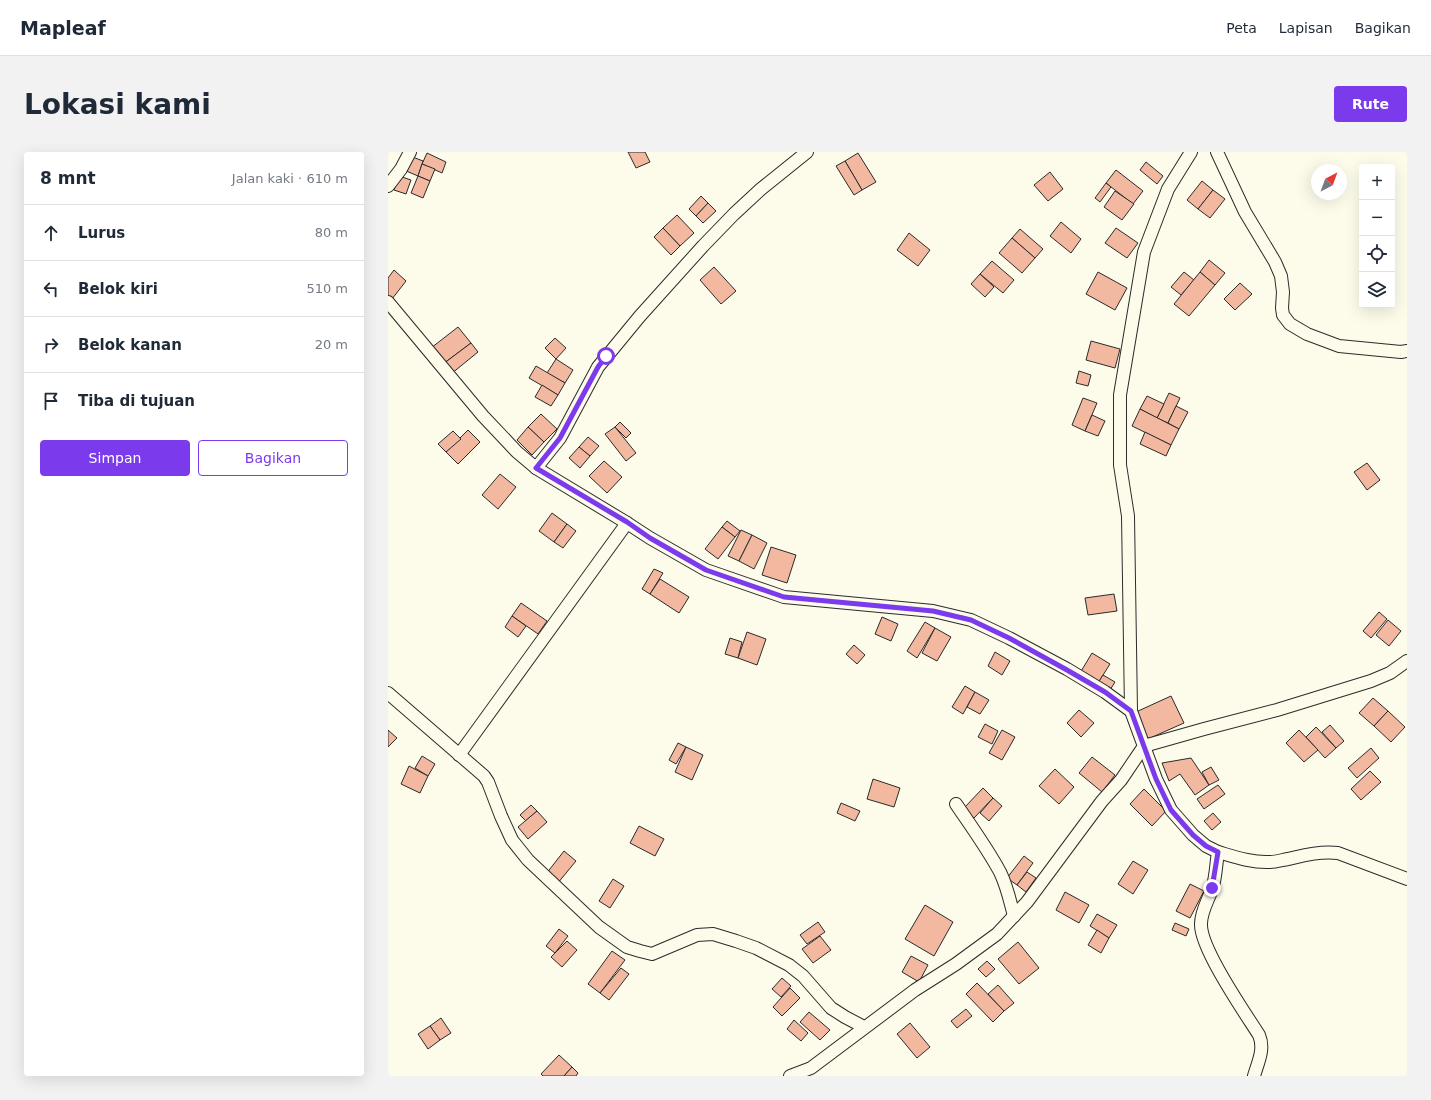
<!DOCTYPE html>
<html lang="id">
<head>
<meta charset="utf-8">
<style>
  :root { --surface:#fff; --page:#f2f2f3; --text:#1f2937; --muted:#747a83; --line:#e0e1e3; --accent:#7c3aed }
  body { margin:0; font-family:"DejaVu Sans",sans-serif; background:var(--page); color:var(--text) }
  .controls { position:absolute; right:12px; top:12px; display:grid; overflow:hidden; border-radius:4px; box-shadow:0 4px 16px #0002 }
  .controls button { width:36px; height:36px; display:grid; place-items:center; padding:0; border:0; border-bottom:1px solid var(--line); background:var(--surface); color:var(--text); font:20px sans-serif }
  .compass { position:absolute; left:923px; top:12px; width:36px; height:36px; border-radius:50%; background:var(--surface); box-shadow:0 4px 16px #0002; rotate:41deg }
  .stop { position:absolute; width:12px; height:12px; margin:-9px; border:3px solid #7c3aed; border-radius:50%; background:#fff }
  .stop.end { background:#7c3aed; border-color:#fff; box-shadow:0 1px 4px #0008 }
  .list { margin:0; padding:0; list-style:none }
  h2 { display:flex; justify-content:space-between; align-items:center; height:52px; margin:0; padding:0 16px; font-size:17px }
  h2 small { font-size:13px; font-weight:400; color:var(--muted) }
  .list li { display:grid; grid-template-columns:26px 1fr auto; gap:12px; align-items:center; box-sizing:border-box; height:56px; padding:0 16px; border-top:1px solid var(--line) }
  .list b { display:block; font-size:15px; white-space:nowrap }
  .list em { font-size:13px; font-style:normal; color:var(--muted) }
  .actions { display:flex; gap:8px; padding:12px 16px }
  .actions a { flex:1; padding:9px 0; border:1px solid var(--accent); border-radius:4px; text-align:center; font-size:14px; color:var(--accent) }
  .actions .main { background:var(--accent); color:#fff }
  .icon { flex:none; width:22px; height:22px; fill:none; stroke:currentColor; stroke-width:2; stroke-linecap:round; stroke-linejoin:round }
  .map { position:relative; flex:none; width:1019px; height:924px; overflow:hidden; border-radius:4px }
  header { display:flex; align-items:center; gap:24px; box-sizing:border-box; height:56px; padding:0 20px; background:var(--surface); border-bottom:1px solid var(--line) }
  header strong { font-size:19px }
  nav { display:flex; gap:22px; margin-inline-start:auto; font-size:14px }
  .intro { display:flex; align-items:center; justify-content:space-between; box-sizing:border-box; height:96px; padding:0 24px }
  h1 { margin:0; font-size:28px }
  .button { padding:10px 18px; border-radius:4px; background:var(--accent); color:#fff; font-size:14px; font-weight:700 }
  main { display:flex; gap:24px; padding:0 24px }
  aside { flex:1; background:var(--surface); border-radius:4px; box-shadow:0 4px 16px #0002 }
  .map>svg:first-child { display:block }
  .building { fill:#f2b8a0; stroke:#2b2b2b }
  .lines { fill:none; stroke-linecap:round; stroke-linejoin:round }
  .minor-casing { stroke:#2b2b2b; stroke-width:14 }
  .minor { stroke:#fdfbea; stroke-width:12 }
  .route { stroke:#7c3aed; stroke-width:5 }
</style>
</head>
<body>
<header>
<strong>Mapleaf</strong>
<nav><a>Peta</a><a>Lapisan</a><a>Bagikan</a></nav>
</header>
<div class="intro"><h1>Lokasi kami</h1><a class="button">Rute</a></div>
<main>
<aside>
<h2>8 mnt<small>Jalan kaki · 610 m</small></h2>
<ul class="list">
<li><svg class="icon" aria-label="ahead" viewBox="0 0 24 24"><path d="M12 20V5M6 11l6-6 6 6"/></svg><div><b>Lurus</b></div><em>80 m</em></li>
<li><svg class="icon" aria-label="left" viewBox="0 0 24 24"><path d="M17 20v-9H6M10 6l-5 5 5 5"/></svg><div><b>Belok kiri</b></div><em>510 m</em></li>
<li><svg class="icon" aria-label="right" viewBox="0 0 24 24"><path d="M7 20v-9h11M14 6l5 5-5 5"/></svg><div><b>Belok kanan</b></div><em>20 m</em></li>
<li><svg class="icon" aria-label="arrive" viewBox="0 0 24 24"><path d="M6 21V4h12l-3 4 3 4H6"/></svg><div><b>Tiba di tujuan</b></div></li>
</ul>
<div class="actions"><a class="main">Simpan</a><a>Bagikan</a></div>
</aside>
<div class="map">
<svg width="1019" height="924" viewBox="0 0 1019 924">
  <rect width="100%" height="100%" fill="#fdfbea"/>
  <g class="building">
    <path d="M240,0H257L262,10L248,16Z"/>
    <path d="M39,1L58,10L54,21L34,12Z"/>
    <path d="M470,1L488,30L474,38L457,9Z"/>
    <path d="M22,4L35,9L30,24L16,18Z"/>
    <path d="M457,9L474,38L466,43L448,14Z"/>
    <path d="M758,10L775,24L769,32L752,18Z"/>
    <path d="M34,12L47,17L42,29L30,24Z"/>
    <path d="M728,18L755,39L745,52L718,31Z"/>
    <path d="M662,20L675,37L660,49L646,33Z"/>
    <path d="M11,24L23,28L18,42L6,38Z"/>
    <path d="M30,24L42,29L35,46L23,41Z"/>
    <path d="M814,29L825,38L810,57L799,48Z"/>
    <path d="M718,31L723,35L712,50L707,46Z"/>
    <path d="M825,38L837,47L822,66L810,57Z"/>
    <path d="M727,39L746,52L734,68L716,55Z"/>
    <path d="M313,44L320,51L308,64L301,57Z"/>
    <path d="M320,51L328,59L315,71L308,64Z"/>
    <path d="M289,63L306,81L292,94L275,76Z"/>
    <path d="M673,70L693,87L683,101L662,84Z"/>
    <path d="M275,76L292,94L283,103L266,85Z"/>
    <path d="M728,76L750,91L739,106L717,91Z"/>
    <path d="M632,77L655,97L647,106L624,86Z"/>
    <path d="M521,81L542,98L530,114L509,98Z"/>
    <path d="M624,86L647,106L634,121L611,101Z"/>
    <path d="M821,108L837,121L827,133L812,120Z"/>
    <path d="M604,109L626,128L615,141L592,122Z"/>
    <path d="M326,115L348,139L333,152L312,128Z"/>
    <path d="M6,118L18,129L4,147L0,143V126Z"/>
    <path d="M710,120L739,136L727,158L698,142Z"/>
    <path d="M796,120L806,128L793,143L783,135Z"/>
    <path d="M812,120L827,133L801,164L786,152Z"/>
    <path d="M592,122L606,135L597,145L583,132Z"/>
    <path d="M852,131L864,142L847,158L836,147Z"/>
    <path d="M70,175L83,191L55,212L43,196Z"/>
    <path d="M167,186L178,196L168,207L157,196Z"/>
    <path d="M703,189L732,197L727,216L698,208Z"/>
    <path d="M83,191L90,200L63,222L55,212Z"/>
    <path d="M168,207L185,218L177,231L159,221Z"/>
    <path d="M148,214L177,231L170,243L141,226Z"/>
    <path d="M691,219L703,223L700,234L688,231Z"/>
    <path d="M154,233L170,243L163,254L147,245Z"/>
    <path d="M781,241L792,246L780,271L769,266Z"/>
    <path d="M759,244L776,252L769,266L752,257Z"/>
    <path d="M695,246L709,251L697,279L684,273Z"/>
    <path d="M788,254L800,260L791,277L780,271Z"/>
    <path d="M752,257L791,277L783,293L744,274Z"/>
    <path d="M153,262L169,277L156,290L140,275Z"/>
    <path d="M704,263L717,269L710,284L697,279Z"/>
    <path d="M232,270L243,281L238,286L227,275Z"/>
    <path d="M140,275L156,290L144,303L129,288Z"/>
    <path d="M227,275L248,301L238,309L217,282Z"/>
    <path d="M80,278L92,290L70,312L58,300Z"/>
    <path d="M65,279L73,287L58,300L50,292Z"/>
    <path d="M757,280L783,293L778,304L752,292Z"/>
    <path d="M200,285L211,294L202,304L191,295Z"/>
    <path d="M191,295L202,304L192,316L181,306Z"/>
    <path d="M216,309L234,325L219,341L201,324Z"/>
    <path d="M979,311L992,328L979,338L966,320Z"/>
    <path d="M112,322L128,335L110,357L94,343Z"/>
    <path d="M164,361L179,372L166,390L151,379Z"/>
    <path d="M339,369L352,379L347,385L334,375Z"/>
    <path d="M179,372L188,379L175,396L166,390Z"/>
    <path d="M334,375L347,385L330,407L317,397Z"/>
    <path d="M353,378L364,383L351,409L340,404Z"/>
    <path d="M364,383L379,391L366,417L351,409Z"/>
    <path d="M383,395L408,403L399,431L374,423Z"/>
    <path d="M266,417L275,421L262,442L254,437Z"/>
    <path d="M272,427L301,445L291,461L262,442Z"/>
    <path d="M726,442L729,459L700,463L697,446Z"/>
    <path d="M133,451L159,469L150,482L124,464Z"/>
    <path d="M991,460L999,467L983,486L975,479Z"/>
    <path d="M124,464L138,474L130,485L117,475Z"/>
    <path d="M494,465L510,472L503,489L487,482Z"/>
    <path d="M1000,468L1013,479L1001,494L988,483Z"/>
    <path d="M537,470L547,476L529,506L519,499Z"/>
    <path d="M547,476L563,485L549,509L534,501Z"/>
    <path d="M359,480L378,487L369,513L350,506Z"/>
    <path d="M342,486L354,490L350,506L337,502Z"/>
    <path d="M466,493L477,503L469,512L458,502Z"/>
    <path d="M607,500L622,509L614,523L600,514Z"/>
    <path d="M704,501L722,512L710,531L692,521Z"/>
    <path d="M715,523L727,530L722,538L710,531Z"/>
    <path d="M577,534L587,540L575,562L564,555Z"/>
    <path d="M587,540L601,548L592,562L579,555Z"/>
    <path d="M783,544L796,571L760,587L748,560Z"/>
    <path d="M985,546L1000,559L986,574L971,561Z"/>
    <path d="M691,558L706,571L693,585L679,571Z"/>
    <path d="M1000,559L1017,575L1003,590L986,574Z"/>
    <path d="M597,572L610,579L604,592L590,585Z"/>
    <path d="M942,573L956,589L948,596L934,580Z"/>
    <path d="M928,575L948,596L937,606L918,585Z"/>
    <path d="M0,578L9,586L0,595Z"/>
    <path d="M614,578L627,585L614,608L601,601Z"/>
    <path d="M911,578L930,598L916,610L898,591Z"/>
    <path d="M290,591L298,595L288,612L281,608Z"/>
    <path d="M298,595L315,603L304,628L287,620Z"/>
    <path d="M983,596L991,606L969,626L960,616Z"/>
    <path d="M34,604L47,612L40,624L27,616Z"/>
    <path d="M704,605L727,623L714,640L691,621Z"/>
    <path d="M803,606L821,633L807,643L792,622L781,629L774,611Z"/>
    <path d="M21,614L40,624L32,641L13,632Z"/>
    <path d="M823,615L831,628L821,633L814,620Z"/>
    <path d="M667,617L686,635L671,652L651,634Z"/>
    <path d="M982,619L993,630L973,648L963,637Z"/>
    <path d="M485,627L512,636L506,655L479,647Z"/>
    <path d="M830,633L837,642L816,657L809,647Z"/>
    <path d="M595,636L605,646L586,666L576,656Z"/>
    <path d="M756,637L778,659L764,674L742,652Z"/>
    <path d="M605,646L614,654L601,669L592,661Z"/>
    <path d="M453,651L472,659L467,669L449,661Z"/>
    <path d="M143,653L149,659L138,669L132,663Z"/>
    <path d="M149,659L159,670L140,687L130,675Z"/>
    <path d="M825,661L833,670L824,678L816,669Z"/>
    <path d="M251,674L276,687L267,704L242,691Z"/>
    <path d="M176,699L188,709L169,732L158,722Z"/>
    <path d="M636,704L645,711L629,733L619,726Z"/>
    <path d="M745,709L760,718L745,742L730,732Z"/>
    <path d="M639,720L648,726L638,740L629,733Z"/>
    <path d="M225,727L236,734L222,756L211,749Z"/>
    <path d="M802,732L816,739L802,766L788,759Z"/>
    <path d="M677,740L701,753L691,771L668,758Z"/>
    <path d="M537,753L565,770L546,804L517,787Z"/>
    <path d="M709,762L729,773L721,786L702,774Z"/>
    <path d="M430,770L437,780L419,792L412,783Z"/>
    <path d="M787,771L801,777L798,784L784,778Z"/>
    <path d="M171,777L180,784L167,801L158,794Z"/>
    <path d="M709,778L721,786L713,801L700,793Z"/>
    <path d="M432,784L443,798L425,811L414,797Z"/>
    <path d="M179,789L189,798L174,815L163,805Z"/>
    <path d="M630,790L651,816L631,832L610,807Z"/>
    <path d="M224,799L237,808L212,841L200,832Z"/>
    <path d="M523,804L540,813L531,830L514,820Z"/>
    <path d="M599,809L607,817L598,825L590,817Z"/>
    <path d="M233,816L241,822L221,848L212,841Z"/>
    <path d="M394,826L403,834L393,845L384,837Z"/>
    <path d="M589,831L616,859L605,870L578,842Z"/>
    <path d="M610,833L626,851L616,859L600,842Z"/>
    <path d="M402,836L412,846L394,864L385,855Z"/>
    <path d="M578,857L584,864L569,876L563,869Z"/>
    <path d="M421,860L442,878L432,888L412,870Z"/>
    <path d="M53,866L63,881L52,888L42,874Z"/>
    <path d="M406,868L420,881L413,889L399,877Z"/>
    <path d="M522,871L542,895L529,906L509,882Z"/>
    <path d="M42,874L52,888L40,897L30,882Z"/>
    <path d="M171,903L184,915L176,924H155L153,922Z"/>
    <path d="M184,915L190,921L188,924H176Z"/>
  </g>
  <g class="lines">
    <g class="minor-casing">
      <g id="minor">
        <path d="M803,0L780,37L756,100L732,243V313L740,364L743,559L768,627L783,658L805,683L818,694L830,700C828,712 828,726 824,737C820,749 813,759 813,772C812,796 857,861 871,883C877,897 870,910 866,924"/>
        <path d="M829,0L857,60L887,110L893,124L895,140L894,156L895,163L902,172L919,182L951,194L1013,200L1019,199"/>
        <path d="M0,34L13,17L22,0"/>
        <path d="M0,150L95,264L129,300L148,316L239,371L262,386L318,418L396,445L545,459L583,468L621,486L679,517L717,540L743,559"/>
        <path d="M148,316L172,286L210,215L252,164L315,94L346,62L373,37L419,0"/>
        <path d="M0,541L96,624L100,630L113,664L124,688L140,708L211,775L239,795L252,799L264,802L309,783L325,782L348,789L368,796L401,813L415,824L443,856L457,865L476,875"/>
        <path d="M71,603L239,371"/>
        <path d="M568,652C583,674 599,696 612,720C619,734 622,749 626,764"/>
        <path d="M830,700C847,705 864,711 882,710C888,710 894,708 900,707C917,703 933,699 950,701L1019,727"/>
        <path d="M402,924L423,916L527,838L568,812L609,782L639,750L714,649L733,628L756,594L816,577L889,558L983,529L1002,521L1019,509"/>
      </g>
    </g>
    <use href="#minor" class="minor"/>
  </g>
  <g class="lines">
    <path class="route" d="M218,204L210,215L172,286L148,316L239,370L262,386L318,418L396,445L545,459L583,468L621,486L679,518L717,540L743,559L768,627L783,658L805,683L818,694L830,700L824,736"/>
  </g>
</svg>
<div class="controls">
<button>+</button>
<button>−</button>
<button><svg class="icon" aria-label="locate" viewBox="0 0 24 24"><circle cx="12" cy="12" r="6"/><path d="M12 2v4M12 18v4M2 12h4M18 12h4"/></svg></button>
<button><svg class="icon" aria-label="layers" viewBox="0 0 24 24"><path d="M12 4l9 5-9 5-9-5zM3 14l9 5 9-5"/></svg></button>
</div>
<svg class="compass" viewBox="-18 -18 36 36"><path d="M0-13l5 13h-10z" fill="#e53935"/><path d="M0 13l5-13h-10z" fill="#747a83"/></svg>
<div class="stop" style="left:218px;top:204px"></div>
<div class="stop end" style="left:824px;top:736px"></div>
</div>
</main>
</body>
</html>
